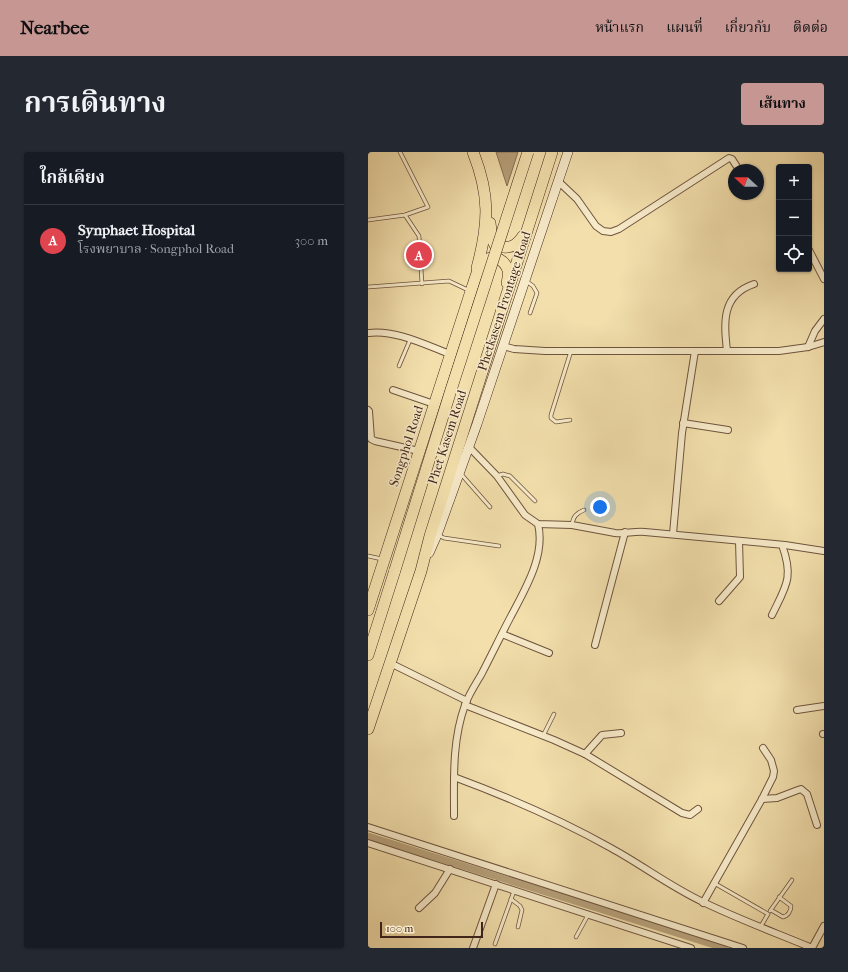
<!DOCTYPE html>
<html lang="th">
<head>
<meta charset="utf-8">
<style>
  :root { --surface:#171b24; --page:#242831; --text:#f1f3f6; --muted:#9ea1a6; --line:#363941; --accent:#c59692 }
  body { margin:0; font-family:"IM FELL French Canon","Noto Serif Thai",serif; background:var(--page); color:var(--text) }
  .controls { position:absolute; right:12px; top:12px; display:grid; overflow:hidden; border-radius:4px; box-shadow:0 1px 3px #0004 }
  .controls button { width:36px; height:36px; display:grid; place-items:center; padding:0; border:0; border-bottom:1px solid var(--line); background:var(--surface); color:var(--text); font:20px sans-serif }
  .compass { position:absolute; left:360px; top:12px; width:36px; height:36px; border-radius:50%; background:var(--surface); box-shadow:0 1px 3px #0004; rotate:291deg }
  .scale { position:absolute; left:12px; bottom:10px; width:103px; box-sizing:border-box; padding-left:4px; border:2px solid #42251a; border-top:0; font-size:11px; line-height:14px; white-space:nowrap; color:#42251a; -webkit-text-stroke:3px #f7eac9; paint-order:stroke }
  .you { position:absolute; left:232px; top:355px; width:14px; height:14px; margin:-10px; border:3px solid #fff; border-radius:50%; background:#1a73e8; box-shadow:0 0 0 6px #1a73e833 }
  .badge { display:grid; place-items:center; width:26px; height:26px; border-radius:50%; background:var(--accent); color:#fff; font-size:13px; font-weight:700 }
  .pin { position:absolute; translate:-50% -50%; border:2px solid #fff; box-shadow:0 1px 4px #0006 }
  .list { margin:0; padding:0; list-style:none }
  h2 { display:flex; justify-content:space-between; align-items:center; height:52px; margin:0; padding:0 16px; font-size:17px }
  h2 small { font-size:13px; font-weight:400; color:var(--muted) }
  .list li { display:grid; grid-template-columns:26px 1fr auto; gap:12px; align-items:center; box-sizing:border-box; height:72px; padding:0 16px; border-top:1px solid var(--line) }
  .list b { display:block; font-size:15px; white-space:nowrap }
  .list p { margin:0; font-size:13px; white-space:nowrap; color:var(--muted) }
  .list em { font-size:13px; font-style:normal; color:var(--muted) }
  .icon { flex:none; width:22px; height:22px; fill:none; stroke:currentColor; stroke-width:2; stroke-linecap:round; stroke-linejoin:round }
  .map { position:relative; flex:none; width:456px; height:796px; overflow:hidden; border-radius:4px }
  header { display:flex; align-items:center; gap:24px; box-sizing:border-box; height:56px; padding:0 20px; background:var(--accent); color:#111 }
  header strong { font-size:19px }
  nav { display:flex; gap:22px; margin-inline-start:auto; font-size:14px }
  .intro { display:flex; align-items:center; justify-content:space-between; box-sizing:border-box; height:96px; padding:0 24px }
  h1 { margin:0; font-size:28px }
  .button { padding:10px 18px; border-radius:4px; background:var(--accent); color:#111; font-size:14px; font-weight:700 }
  main { display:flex; gap:24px; padding:0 24px }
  aside { flex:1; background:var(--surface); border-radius:4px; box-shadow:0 1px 3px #0004 }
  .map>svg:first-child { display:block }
  .water { fill:#b6a07a; stroke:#886f54 }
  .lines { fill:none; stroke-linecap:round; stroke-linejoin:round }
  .canal { stroke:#b6a07a; stroke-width:7 }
  .service-casing { stroke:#6e543e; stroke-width:4.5 }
  .minor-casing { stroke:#6e543e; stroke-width:8 }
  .secondary-casing { stroke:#42251a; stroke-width:10 }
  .trunk-casing { stroke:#42251a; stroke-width:12 }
  .service { stroke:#f7eac9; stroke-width:3 }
  .minor { stroke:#f7eac9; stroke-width:6 }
  .secondary { stroke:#f7eac9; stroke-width:9 }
  .trunk { stroke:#f2dfac; stroke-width:11 }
  .trunk-bridge-casing { stroke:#42251a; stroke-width:12; stroke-linecap:butt }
  .trunk-bridge { stroke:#f2dfac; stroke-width:11 }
  .labels { text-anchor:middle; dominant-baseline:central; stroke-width:3; stroke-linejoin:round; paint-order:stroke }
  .street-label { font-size:13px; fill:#42251a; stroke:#f7eac9 }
</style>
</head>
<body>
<header>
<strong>Nearbee</strong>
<nav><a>หน้าแรก</a><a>แผนที่</a><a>เกี่ยวกับ</a><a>ติดต่อ</a></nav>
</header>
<div class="intro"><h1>การเดินทาง</h1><a class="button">เส้นทาง</a></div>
<main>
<aside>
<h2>ใกล้เคียง<small></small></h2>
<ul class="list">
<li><span class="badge" style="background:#e0444e">A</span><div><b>Synphaet Hospital</b><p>โรงพยาบาล · Songphol Road</p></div><em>300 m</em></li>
</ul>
</aside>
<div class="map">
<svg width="456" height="796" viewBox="0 0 456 796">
  <rect width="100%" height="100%" fill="#f2dfac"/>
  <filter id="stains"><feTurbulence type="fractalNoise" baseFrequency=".005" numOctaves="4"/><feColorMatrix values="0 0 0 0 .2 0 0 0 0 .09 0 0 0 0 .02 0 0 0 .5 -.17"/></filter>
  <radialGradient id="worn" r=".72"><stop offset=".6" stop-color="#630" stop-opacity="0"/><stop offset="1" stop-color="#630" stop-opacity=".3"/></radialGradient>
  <path class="water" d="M128,0H150L139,34Z"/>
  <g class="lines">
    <path class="canal" d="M0,684L356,796"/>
    <g class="service-casing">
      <g id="service">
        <path d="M37,63L51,84L54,132"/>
        <path d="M0,68L37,63L60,55L32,0"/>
        <path d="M158,129L165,134L169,141L162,161"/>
        <path d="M0,135L81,129L100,138"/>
        <path d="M31,214L42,188"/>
        <path d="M202,268L188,270L183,266V263L203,199"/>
        <path d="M93,322L122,355"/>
        <path d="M129,324L135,322L142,324L167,349"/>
        <path d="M204,373C205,364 209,361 216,358"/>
        <path d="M70,383L76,386L131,394"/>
        <path d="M0,404L14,407"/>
        <path d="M175,584L186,562"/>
        <path d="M346,731L400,762L393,774"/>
        <path d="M143,747L152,754L154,758L150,775"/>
        <path d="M403,758L415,765C420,764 423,759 423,754L411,745"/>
        <path d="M402,759L424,728"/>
        <path d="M208,785L220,763"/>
        <path d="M127,792L146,739"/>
      </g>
    </g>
    <g class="minor-casing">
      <g id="minor">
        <path d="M190,29L209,47L228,74L235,79L243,80L251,77L361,6L364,7L371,18"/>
        <path d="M441,98L456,127"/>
        <path d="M0,181C26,177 58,193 82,202"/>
        <path d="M135,194L146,197L177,199H411L440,195L456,190"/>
        <path d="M440,195L447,179L456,167"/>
        <path d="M359,199C356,171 353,143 386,132"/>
        <path d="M25,238L66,252"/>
        <path d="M0,258L1,259L3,287L7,289L51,299"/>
        <path d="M315,271L360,278"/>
        <path d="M101,295L129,324L157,363L170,372L204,373L247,381C257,382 266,379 277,380L417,393L456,399"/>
        <path d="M305,382L314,281L327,199"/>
        <path d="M351,449L372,425L371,389"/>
        <path d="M404,463C418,434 426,426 414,393"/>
        <path d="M134,482L181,501"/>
        <path d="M227,493L257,380"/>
        <path d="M22,511L99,549"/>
        <path d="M97,553L186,588L217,602L234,583L253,581"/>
        <path d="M429,558L456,554"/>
        <path d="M455,582H456"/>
        <path d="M217,602L314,661L322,663L330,657"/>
        <path d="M86,625C140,645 193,668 243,696C274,713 303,735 335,750C370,767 408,781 444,796L456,774"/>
        <path d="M394,647L409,646L430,638L433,637L439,642L449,673"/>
        <path d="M86,664C86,626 84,589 97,553C101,542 107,533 113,523C123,504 132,485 142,466C156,439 178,404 170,372"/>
        <path d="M0,675L375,796"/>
        <path d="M0,691L323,796"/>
        <path d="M335,751L394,647L405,625L406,619L403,608L395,596"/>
        <path d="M51,756L67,741L82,717"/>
        <path d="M105,796L128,732"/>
      </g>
    </g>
    <g class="secondary-casing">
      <path id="secondary" d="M61,401L69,383L109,272L200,0"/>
    </g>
    <g class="trunk-casing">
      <g id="trunk">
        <path d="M105,0C122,43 121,71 109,116"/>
        <path d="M122,71L124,87L127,93C140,98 148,95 155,84"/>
        <path d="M0,458L104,136C107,128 110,113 118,108C127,102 137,109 140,118C141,122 140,127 139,131"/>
        <path d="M0,503L27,418"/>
        <path d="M0,577L53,419L62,384L184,0"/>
      </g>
    </g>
    <use href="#service" class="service"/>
    <use href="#minor" class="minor"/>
    <use href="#secondary" class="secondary"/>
    <use href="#trunk" class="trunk"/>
    <g class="trunk-bridge-casing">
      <path id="trunk-bridge" d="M27,418L83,238L160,0"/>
    </g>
    <use href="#trunk-bridge" class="trunk-bridge"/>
  </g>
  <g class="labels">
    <g class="street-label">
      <text transform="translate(136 149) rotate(-72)">Phetkasem Frontage Road</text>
      <text transform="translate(79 285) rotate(-72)">Phet Kasem Road</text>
      <text transform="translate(38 294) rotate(-72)">Songphol Road</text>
    </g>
  </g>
  <rect width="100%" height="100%" filter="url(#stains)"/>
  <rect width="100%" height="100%" fill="url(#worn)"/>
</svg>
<div class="controls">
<button>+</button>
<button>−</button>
<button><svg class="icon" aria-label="locate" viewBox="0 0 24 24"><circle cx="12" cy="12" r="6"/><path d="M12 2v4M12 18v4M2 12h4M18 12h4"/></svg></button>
</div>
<svg class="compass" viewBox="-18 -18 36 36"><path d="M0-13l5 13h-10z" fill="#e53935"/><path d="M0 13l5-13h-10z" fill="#9ea1a6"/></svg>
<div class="scale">100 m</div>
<div class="you"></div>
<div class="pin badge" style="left:51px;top:103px;background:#e0444e">A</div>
</div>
</main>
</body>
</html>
